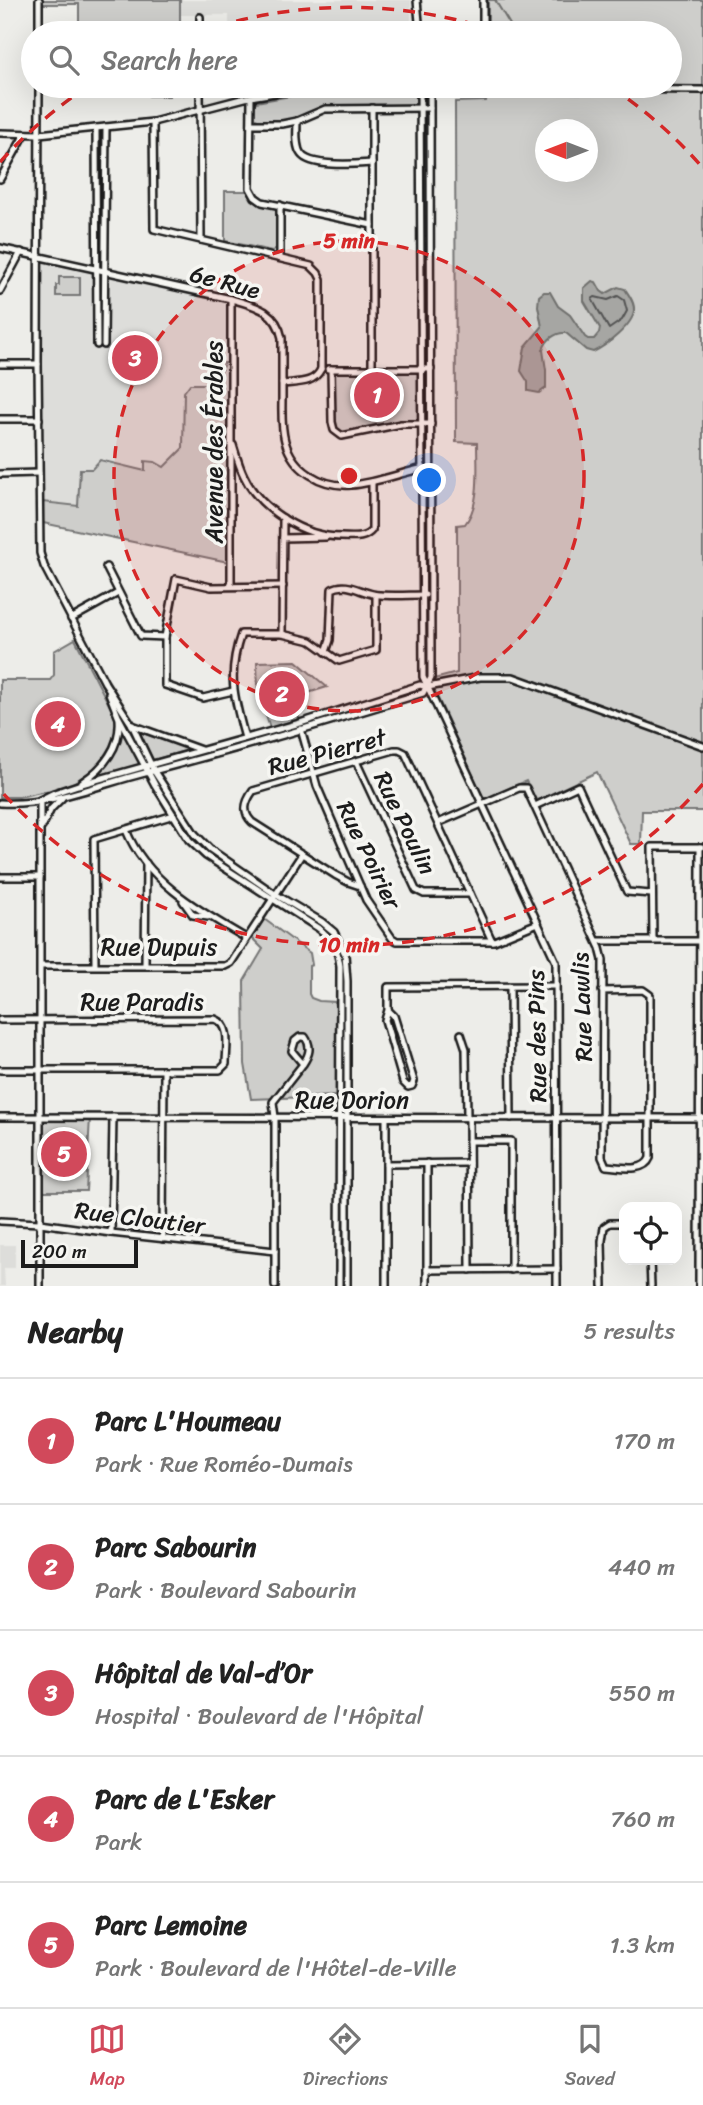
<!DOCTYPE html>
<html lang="en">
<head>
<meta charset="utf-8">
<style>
  :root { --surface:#fff; --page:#f2f2f2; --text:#222; --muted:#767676; --line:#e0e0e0; --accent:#d1495b }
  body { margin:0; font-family:Sriracha,sans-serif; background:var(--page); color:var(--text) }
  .controls { position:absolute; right:21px; bottom:21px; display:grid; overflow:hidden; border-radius:14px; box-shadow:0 7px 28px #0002 }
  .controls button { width:63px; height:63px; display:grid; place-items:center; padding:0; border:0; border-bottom:2px solid var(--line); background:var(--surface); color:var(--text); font:35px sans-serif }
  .compass { position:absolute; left:535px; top:119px; width:63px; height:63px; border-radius:50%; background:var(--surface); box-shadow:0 7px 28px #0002; rotate:270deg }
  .scale { position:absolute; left:21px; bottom:18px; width:117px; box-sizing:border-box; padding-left:7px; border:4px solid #1c1c1c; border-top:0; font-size:19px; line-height:24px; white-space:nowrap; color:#1c1c1c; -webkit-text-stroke:5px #f6f6f2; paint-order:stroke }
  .you { position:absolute; left:430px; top:481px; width:24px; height:24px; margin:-18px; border:5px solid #fff; border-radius:50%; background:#1a73e8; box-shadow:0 0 0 10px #1a73e833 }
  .badge { display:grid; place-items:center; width:46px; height:46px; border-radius:50%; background:var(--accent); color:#fff; font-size:23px; font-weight:700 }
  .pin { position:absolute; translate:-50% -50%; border:4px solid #fff; box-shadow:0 2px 7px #0006 }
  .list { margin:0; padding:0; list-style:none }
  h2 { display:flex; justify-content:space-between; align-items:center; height:91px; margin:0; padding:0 28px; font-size:30px }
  h2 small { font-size:23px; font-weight:400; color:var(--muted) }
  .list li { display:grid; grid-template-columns:46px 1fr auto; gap:21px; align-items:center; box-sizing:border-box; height:126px; padding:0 28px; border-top:2px solid var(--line) }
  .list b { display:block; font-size:26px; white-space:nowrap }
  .list p { margin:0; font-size:23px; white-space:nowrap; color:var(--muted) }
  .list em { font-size:23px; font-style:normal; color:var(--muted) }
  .icon { flex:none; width:38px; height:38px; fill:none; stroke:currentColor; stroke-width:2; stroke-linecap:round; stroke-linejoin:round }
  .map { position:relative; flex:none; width:703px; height:1286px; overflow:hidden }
  .search { position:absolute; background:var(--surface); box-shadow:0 7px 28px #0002; left:21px; right:21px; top:21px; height:77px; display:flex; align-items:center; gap:18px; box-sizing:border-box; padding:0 24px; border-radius:38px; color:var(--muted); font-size:26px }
  .sheet { height:721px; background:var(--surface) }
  nav { display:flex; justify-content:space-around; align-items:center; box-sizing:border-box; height:98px; border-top:2px solid var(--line); background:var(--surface); font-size:19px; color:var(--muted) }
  nav a { display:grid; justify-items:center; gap:4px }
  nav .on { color:var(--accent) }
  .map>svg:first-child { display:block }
  .built { fill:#ddddda }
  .green { fill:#cececb; stroke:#757574; stroke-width:2; fill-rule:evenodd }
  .water { fill:#a6a6a3; stroke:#6f6f6d; stroke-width:2 }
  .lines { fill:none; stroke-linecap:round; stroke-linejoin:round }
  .shore { stroke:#535352; stroke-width:2 }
  .stream { stroke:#6f6f6d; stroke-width:2 }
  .minor-casing { stroke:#1c1c1c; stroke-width:10 }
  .minor { stroke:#f6f6f2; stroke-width:5 }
  .ring { fill:none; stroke:#d62828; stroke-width:3.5; stroke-dasharray:12 9 }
  .labels { text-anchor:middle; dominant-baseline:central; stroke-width:7; stroke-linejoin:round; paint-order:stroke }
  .street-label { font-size:24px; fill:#1c1c1c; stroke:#f6f6f2 }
  .centre { fill:#d62828; stroke:#f6f6f2; stroke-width:3.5 }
  .ring-label { font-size:21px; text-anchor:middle; font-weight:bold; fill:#d62828; stroke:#f6f6f2; stroke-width:7; stroke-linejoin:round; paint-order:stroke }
</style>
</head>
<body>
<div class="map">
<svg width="703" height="1286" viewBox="0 0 703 1286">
  <rect width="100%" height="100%" fill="#edede9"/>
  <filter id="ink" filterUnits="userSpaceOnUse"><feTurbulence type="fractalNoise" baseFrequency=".0143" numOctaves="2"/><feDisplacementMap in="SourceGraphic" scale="14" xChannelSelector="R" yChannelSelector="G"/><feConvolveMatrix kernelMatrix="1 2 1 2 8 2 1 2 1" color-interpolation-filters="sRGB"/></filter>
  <g filter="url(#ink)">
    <g class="built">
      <path d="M180,0H411V33H229V15H180Z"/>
      <path d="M229,86H318H286L259,90L229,98Z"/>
      <path d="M41,260L228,301V562L43,523Z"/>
      <path d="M0,1245H15V1268H4L5,1286H0Z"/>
    </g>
    <g class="green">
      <path d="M41,0H180V33H79V4H41Z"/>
      <path d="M488,0H703V811H642L641,844H631L597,772L536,801L526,781L484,799L435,692L434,679L457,673V525L465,524C481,504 477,468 477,443L456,442L455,102L486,101L488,86H670V33H488ZM546,130H588V172H546Z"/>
      <path d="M139,86H177V88H169V96H149L147,89Z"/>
      <path d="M308,93H418V107L326,106C311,109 300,118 288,121C279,123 261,123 254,118V104L256,102Z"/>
      <path d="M424,113H427L428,236H424Z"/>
      <path d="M225,191H248C255,203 262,205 275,207L278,212V247L272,251L225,241Z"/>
      <path d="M424,243H427L428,365H424Z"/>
      <path d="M59,277H80V296H56V285H59Z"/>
      <path d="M224,363H227L228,562L43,523V502L78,506L80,469H92L100,460L145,471V461L155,462L164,467L183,448L184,392L190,384H216Z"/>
      <path d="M331,369H422V424H401L342,436L334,430Z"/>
      <path d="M426,472L428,473V591H424V473Z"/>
      <path d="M424,598H428L429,680H426L425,668Z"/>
      <path d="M75,639L116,718L115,739L96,768L68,786L19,797H0V680H50L54,675V651Z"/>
      <path d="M296,661L327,687L295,697L299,719L270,728L258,691L257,662Z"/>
      <path d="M122,732L141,764L90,778L115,750Z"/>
      <path d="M140,732L188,749V750L153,760L139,733Z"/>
      <path d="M264,919L310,953L312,965L309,966V994L311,998L319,1001L336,1002L337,1096L251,1099L245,1064L244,981L263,949L252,938Z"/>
      <path d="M41,1117H90L86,1191H40Z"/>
    </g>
    <path class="water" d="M592,281L596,282L601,291L605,294L618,287L625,289C629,295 635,303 634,311C633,325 606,346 593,352L586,350L566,333C555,332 546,340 543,350L546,370V388L539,393L528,391V382L521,371L525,347L542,327L538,306L539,296L544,292H550L558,306L570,315L585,337L588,339H594L599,333L600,328L584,301V288Z"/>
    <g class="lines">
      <path class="shore" d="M618,296L624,300L627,311L622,320L609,329L592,299L595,297L608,300Z"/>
      <path class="stream" d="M495,0L515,33"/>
      <g class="minor-casing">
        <g id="minor">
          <path d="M39,0V33"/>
          <path d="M417,0L420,33"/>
          <path d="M200,33V17"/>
          <path d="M483,33V0"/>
          <path d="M39,86L38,364L40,553L44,566L105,683L132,725L154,771L195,834L210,849L275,894L322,922L334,932L345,954L347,981V1286"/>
          <path d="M200,86L201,240"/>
          <path d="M420,86L423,677L556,962L557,1286"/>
          <path d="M251,97L250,188L255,197L262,202L372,225"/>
          <path d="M372,108V369"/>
          <path d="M297,121C297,131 295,146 301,154C311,168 356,164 372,163"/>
          <path d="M153,122L154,229L311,266L318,273L321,279V369"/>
          <path d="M251,124H282L297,121L325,109L430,108"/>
          <path d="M96,128L97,345"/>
          <path d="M0,133L39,134L153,122L245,98L293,90L420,88L703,90"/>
          <path d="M0,179L25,134"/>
          <path d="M280,205V257"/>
          <path d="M0,248L231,299C256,306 276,310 282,338C282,358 282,378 282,398C282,412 281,427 285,441C293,470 321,487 351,485C376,483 400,473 424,468"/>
          <path d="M0,291L21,252"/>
          <path d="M231,299V586"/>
          <path d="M104,345L106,127"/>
          <path d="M0,364H38"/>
          <path d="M328,369H431"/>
          <path d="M331,369L332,422L334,430L342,436L401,424H431"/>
          <path d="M282,384C298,382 314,384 321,369"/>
          <path d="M0,419H39"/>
          <path d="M233,445C236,455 239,466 244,476C260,510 304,537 341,537C352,537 364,540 372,530V482"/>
          <path d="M0,474L39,473"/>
          <path d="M283,538L326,537"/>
          <path d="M106,567L141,636L165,637"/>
          <path d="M71,619L118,593"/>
          <path d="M282,634L283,518"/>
          <path d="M326,652L330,640L332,589C348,580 363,595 380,595C395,596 410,595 425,595"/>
          <path d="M233,691L203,698L165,685V637L176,579L211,587L283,586"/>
          <path d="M109,693L118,716L155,785L189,840L206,856L318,928C332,938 338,949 340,966L339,1286"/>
          <path d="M132,725L201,750"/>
          <path d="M301,729L317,786L366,900L392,938L397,941H494L538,923"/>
          <path d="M245,738C234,698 227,674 241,634H282L311,641L339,661L376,650V595"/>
          <path d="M356,761L416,890L424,894H470"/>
          <path d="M82,782C104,768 121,746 119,719"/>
          <path d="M40,800L54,793L78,785L300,723L420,685L428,687L480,677H513L703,746"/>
          <path d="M40,800V1286"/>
          <path d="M0,803C51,806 97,785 145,773C239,749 331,721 423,693L431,678L430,86"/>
          <path d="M535,806L578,786L627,892L651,894"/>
          <path d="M438,823L519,788H526L600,948L603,960L602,1157L606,1166C620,1167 644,1173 650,1158V995L643,990L602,991"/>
          <path d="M42,827L51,809L62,798"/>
          <path d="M126,830C147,882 200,911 246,938"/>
          <path d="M0,877H40"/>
          <path d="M360,886L348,882L335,875L252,822C242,812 245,802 253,791L394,750H399L405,753L492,941"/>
          <path d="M183,901L193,915L208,917"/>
          <path d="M598,941H703"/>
          <path d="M653,941L652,847H702"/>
          <path d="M145,964L146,863"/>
          <path d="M95,965L94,839L174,815"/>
          <path d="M41,966H225L231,963L302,854"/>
          <path d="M510,987L511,1118"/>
          <path d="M388,1010L394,1016L414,1081L412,1086L408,1087L403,1082L385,1020L388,1010V987L556,986"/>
          <path d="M0,1020L215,1019C232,1025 226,1048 226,1064L220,1070H0"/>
          <path d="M461,1034L466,1049L467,1118"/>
          <path d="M0,1117L703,1118"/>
          <path d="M386,1118V1286"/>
          <path d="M469,1118L470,1270"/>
          <path d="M469,1141H511V1270"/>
          <path d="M427,1163V1286"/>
          <path d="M386,1164L469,1163"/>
          <path d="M0,1221L40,1223L111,1233L275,1251"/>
          <path d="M111,1233L113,1117"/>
          <path d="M163,1239L164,1070"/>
          <path d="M650,1260L651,1286"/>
          <path d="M427,1270L557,1269"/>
          <path d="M275,1286V1117L273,1102L303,1064L292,1051L295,1041L300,1037H305C312,1047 309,1055 303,1064"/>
          <path d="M603,1286L602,1241L604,1227L610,1223H624"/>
          <path d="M699,1286L700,847"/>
        </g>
      </g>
      <use href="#minor" class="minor"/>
    </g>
  </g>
  <circle cx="349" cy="476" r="235" fill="#d62828" fill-opacity=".12"/>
  <g class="ring">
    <circle cx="349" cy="476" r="235"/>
    <path d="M703 784A469 469 0 0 1 0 790M0 162A469 469 0 0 1 87 87M196 33A469 469 0 0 1 502 33M611 87A469 469 0 0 1 703 168"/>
  </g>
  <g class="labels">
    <g class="street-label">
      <text transform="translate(225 282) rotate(15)">6e Rue</text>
      <text transform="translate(214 442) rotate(-90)">Avenue des Érables</text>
      <text transform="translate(327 752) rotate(-15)">Rue Pierret</text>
      <text transform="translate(405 823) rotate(64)">Rue Poulin</text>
      <text transform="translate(369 855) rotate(64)">Rue Poirier</text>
      <text x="159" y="947">Rue Dupuis</text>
      <text x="142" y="1002">Rue Paradis</text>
      <text transform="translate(582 1007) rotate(-92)">Rue Lawlis</text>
      <text transform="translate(537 1036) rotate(-91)">Rue des Pins</text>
      <text x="352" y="1100">Rue Dorion</text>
      <text transform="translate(140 1218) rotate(7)">Rue Cloutier</text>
    </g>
  </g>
  <circle cx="349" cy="476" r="10" class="centre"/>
  <g class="ring-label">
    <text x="349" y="248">5 min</text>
    <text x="349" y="952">10 min</text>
  </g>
</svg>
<div class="controls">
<button><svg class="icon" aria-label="locate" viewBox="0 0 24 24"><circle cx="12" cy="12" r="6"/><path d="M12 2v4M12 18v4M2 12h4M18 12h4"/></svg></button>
</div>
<svg class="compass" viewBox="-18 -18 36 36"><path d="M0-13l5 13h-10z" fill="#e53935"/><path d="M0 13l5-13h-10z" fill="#767676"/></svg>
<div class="scale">200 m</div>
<div class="you"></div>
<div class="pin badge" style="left:377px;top:395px">1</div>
<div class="pin badge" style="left:282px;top:694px">2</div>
<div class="pin badge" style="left:135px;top:358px">3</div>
<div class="pin badge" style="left:58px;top:724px">4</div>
<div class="pin badge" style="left:64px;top:1154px">5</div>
<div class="search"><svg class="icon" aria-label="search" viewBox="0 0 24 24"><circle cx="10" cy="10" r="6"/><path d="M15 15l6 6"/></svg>Search here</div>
</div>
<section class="sheet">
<h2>Nearby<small>5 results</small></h2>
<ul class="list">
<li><span class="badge">1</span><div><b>Parc L'Houmeau</b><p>Park · Rue Roméo-Dumais</p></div><em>170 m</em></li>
<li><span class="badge">2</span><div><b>Parc Sabourin</b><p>Park · Boulevard Sabourin</p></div><em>440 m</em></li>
<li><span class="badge">3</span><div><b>Hôpital de Val-d’Or</b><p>Hospital · Boulevard de l'Hôpital</p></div><em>550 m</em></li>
<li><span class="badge">4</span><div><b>Parc de L'Esker</b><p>Park</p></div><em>760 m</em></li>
<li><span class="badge">5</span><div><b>Parc Lemoine</b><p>Park · Boulevard de l'Hôtel-de-Ville</p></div><em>1.3 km</em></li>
</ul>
</section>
<nav>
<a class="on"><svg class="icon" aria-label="map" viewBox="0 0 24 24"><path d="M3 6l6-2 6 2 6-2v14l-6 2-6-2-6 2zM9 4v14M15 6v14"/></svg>Map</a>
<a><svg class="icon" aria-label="directions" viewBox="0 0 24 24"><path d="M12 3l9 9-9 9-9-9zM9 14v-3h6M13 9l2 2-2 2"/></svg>Directions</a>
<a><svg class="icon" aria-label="saved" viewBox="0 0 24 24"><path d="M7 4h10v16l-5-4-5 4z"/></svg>Saved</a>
</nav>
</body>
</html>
